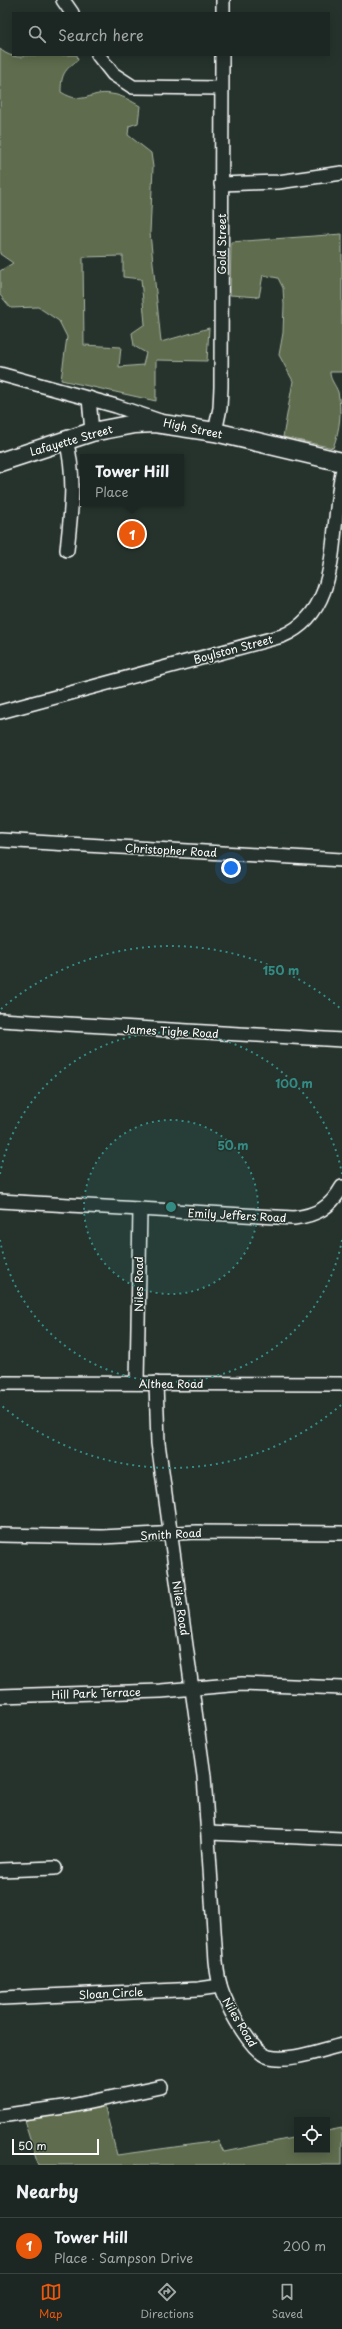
<!DOCTYPE html>
<html lang="en">
<head>
<meta charset="utf-8">
<style>
  :root { --surface:#1c2622; --page:#252e2a; --text:#f1f3f6; --muted:#a0a5a5; --line:#3a4340; --accent:#ea580c }
  body { margin:0; font-family:"Playpen Sans",sans-serif; background:var(--page); color:var(--text) }
  .controls { position:absolute; right:12px; bottom:12px; display:grid; overflow:hidden; border-radius:0px; box-shadow:0 2px 10px #0003 }
  .controls button { width:36px; height:36px; display:grid; place-items:center; padding:0; border:0; border-bottom:1px solid var(--line); background:var(--surface); color:var(--text); font:20px sans-serif }
  .scale { position:absolute; left:12px; bottom:10px; width:87px; box-sizing:border-box; padding-left:4px; border:2px solid #fff; border-top:0; font-size:11px; line-height:14px; white-space:nowrap; color:#fff; -webkit-text-stroke:3px #26332d; paint-order:stroke }
  .you { position:absolute; left:231px; top:868px; width:14px; height:14px; margin:-10px; border:3px solid #fff; border-radius:50%; background:#1a73e8; box-shadow:0 0 0 6px #1a73e833 }
  .badge { display:grid; place-items:center; width:26px; height:26px; border-radius:50%; background:var(--accent); color:#fff; font-size:13px; font-weight:700 }
  .pin { position:absolute; translate:-50% -50%; border:2px solid #fff; box-shadow:0 1px 4px #0006 }
  .popup { position:absolute; left:80px; top:454px; width:104px; height:52px; box-sizing:border-box; display:grid; place-content:center; border-radius:0px; background:var(--surface); filter:drop-shadow(0 1px 3px #0005); font-size:13px; white-space:nowrap; color:var(--muted) }
  .popup b { font-size:15px; color:var(--text) }
  .popup::after { content:''; position:absolute; left:50%; top:100%; margin-left:-8px; border:8px solid transparent; border-top-color:var(--surface) }
  .list { margin:0; padding:0; list-style:none }
  h2 { display:flex; justify-content:space-between; align-items:center; height:52px; margin:0; padding:0 16px; font-size:17px }
  h2 small { font-size:13px; font-weight:400; color:var(--muted) }
  .list li { display:grid; grid-template-columns:26px 1fr auto; gap:12px; align-items:center; box-sizing:border-box; height:56px; padding:0 16px; border-top:1px solid var(--line) }
  .list b { display:block; font-size:15px; white-space:nowrap }
  .list p { margin:0; font-size:13px; white-space:nowrap; color:var(--muted) }
  .list em { font-size:13px; font-style:normal; color:var(--muted) }
  .icon { flex:none; width:22px; height:22px; fill:none; stroke:currentColor; stroke-width:2; stroke-linecap:round; stroke-linejoin:round }
  .map { position:relative; flex:none; width:342px; height:2165px; overflow:hidden }
  .search { position:absolute; background:var(--surface); box-shadow:0 2px 10px #0003; left:12px; right:12px; top:12px; height:44px; display:flex; align-items:center; gap:10px; box-sizing:border-box; padding:0 14px; border-radius:0px; color:var(--muted); font-size:15px }
  .sheet { height:108px; background:var(--surface) }
  nav { display:flex; justify-content:space-around; align-items:center; box-sizing:border-box; height:56px; border-top:1px solid var(--line); background:var(--surface); font-size:11px; color:var(--muted) }
  nav a { display:grid; justify-items:center; gap:2px }
  nav .on { color:var(--accent) }
  .map>svg:first-child { display:block }
  .green { fill:#5e6c4e; stroke:#aeb6a6; fill-rule:evenodd }
  .lines { fill:none; stroke-linecap:round; stroke-linejoin:round }
  .minor-casing { stroke:#fff; stroke-width:16 }
  .secondary-casing { stroke:#fff; stroke-width:21 }
  .minor { stroke:#26332d; stroke-width:13 }
  .secondary { stroke:#26332d; stroke-width:18 }
  .ring { fill:none; stroke:#338b84; stroke-width:2; stroke-dasharray:2 4 }
  .labels { text-anchor:middle; dominant-baseline:central; stroke-width:3; stroke-linejoin:round; paint-order:stroke }
  .street-label { font-size:11px; fill:#fff; stroke:#26332d }
  .centre { fill:#338b84; stroke:#26332d; stroke-width:2 }
  .ring-label { font-size:12px; text-anchor:middle; font-weight:bold; fill:#338b84; stroke:#26332d; stroke-width:3; stroke-linejoin:round; paint-order:stroke }
</style>
</head>
<body>
<div class="map">
<svg width="342" height="2165" viewBox="0 0 342 2165">
  <rect width="100%" height="100%" fill="#26332d"/>
  <filter id="ink" filterUnits="userSpaceOnUse"><feTurbulence type="fractalNoise" baseFrequency=".025" numOctaves="2"/><feDisplacementMap in="SourceGraphic" scale="8" xChannelSelector="R" yChannelSelector="G"/><feConvolveMatrix kernelMatrix="1 2 1 2 8 2 1 2 1" color-interpolation-filters="sRGB"/></filter>
  <g filter="url(#ink)">
    <g class="green">
      <path d="M0,49C6,55 20,60 28,55H77L78,60C64,70 61,75 61,92C85,107 90,90 111,94C122,95 131,101 140,106L138,123L129,126L128,135L151,153L153,167L150,233L161,342L209,328L207,361L156,360V401L61,380L67,337L59,321L38,307L11,308L0,295V271L13,263L0,254ZM123,256V277L141,279L145,324L132,333L134,346L146,353L143,365L119,367L121,347L84,345L83,257Z"/>
      <path d="M342,234V372H330C330,380 335,384 338,392C342,411 340,429 333,448L283,437L293,381L279,355L283,333L284,305L283,288L278,278L263,275L259,297L230,295L231,242Z"/>
      <path d="M104,2104L117,2155L218,2141L224,2152L297,2137V2150H327V2131L342,2128V2165H38L24,2120Z"/>
    </g>
    <g class="lines">
      <g class="minor-casing">
        <g id="minor">
          <path d="M63,0L72,13"/>
          <path d="M223,13V0"/>
          <path d="M98,55L113,74L133,87L221,88"/>
          <path d="M221,184L278,182L342,173"/>
          <path d="M0,374L116,406L160,421"/>
          <path d="M89,398L92,432"/>
          <path d="M215,432L220,408L221,387L222,55"/>
          <path d="M66,440C76,477 71,512 67,550"/>
          <path d="M0,712L282,636C342,611 329,537 342,473"/>
          <path d="M0,840L342,860"/>
          <path d="M0,1020L342,1040"/>
          <path d="M0,1201L294,1218C317,1215 330,1208 342,1187"/>
          <path d="M0,1383L342,1384"/>
          <path d="M137,1383L140,1209"/>
          <path d="M156,1383L158,1443L204,1776L216,1961C217,1972 219,1984 223,1994C230,2011 252,2053 269,2057C292,2062 320,2050 342,2045"/>
          <path d="M0,1535L102,1537L196,1532L342,1533"/>
          <path d="M0,1696L161,1691L242,1684L342,1688"/>
          <path d="M209,1833L342,1839"/>
          <path d="M0,1870L55,1868"/>
          <path d="M2,1998L199,1989L220,1986"/>
          <path d="M0,2116L71,2106L161,2087"/>
        </g>
      </g>
      <g class="secondary-casing">
        <path id="secondary" d="M0,462L92,432L134,424L155,423L215,432L342,462"/>
      </g>
      <use href="#minor" class="minor"/>
      <use href="#secondary" class="secondary"/>
    </g>
  </g>
  <circle cx="171" cy="1207" r="87" fill="#338b84" fill-opacity=".12"/>
  <g class="ring">
    <circle cx="171" cy="1207" r="87"/>
    <path d="M342 1240A174 174 0 0 1 0 1240M0 1174A174 174 0 0 1 342 1174"/>
    <path d="M341 1405A261 261 0 0 1 1 1405M1 1009A261 261 0 0 1 341 1009"/>
  </g>
  <g class="labels">
    <g class="street-label">
      <text transform="translate(221 244) rotate(-90)">Gold Street</text>
      <text transform="translate(193 428) rotate(12)">High Street</text>
      <text transform="translate(71 440) rotate(-16)">Lafayette Street</text>
      <text transform="translate(233 649) rotate(-15)">Boylston Street</text>
      <text transform="translate(171 850) rotate(3)">Christopher Road</text>
      <text transform="translate(171 1031) rotate(3)">James Tighe Road</text>
      <text transform="translate(237 1215) rotate(3)">Emily Jeffers Road</text>
      <text transform="translate(138 1284) rotate(-90)">Niles Road</text>
      <text x="171" y="1383">Althea Road</text>
      <text transform="translate(171 1534) rotate(-3)">Smith Road</text>
      <text transform="translate(181 1608) rotate(81)">Niles Road</text>
      <text transform="translate(96 1693) rotate(-2)">Hill Park Terrace</text>
      <text transform="translate(111 1993) rotate(-3)">Sloan Circle</text>
      <text transform="translate(240 2022) rotate(59)">Niles Road</text>
    </g>
  </g>
  <circle cx="171" cy="1207" r="6" class="centre"/>
  <g class="ring-label">
    <text x="281" y="975">150 m</text>
    <text x="294" y="1088">100 m</text>
    <text x="233" y="1150">50 m</text>
  </g>
</svg>
<div class="controls">
<button><svg class="icon" aria-label="locate" viewBox="0 0 24 24"><circle cx="12" cy="12" r="6"/><path d="M12 2v4M12 18v4M2 12h4M18 12h4"/></svg></button>
</div>
<div class="scale">50 m</div>
<div class="you"></div>
<div class="pin badge" style="left:132px;top:534px">1</div>
<div class="popup"><b>Tower Hill</b>Place</div>
<div class="search"><svg class="icon" aria-label="search" viewBox="0 0 24 24"><circle cx="10" cy="10" r="6"/><path d="M15 15l6 6"/></svg>Search here</div>
</div>
<section class="sheet">
<h2>Nearby<small></small></h2>
<ul class="list">
<li><span class="badge">1</span><div><b>Tower Hill</b><p>Place · Sampson Drive</p></div><em>200 m</em></li>
</ul>
</section>
<nav>
<a class="on"><svg class="icon" aria-label="map" viewBox="0 0 24 24"><path d="M3 6l6-2 6 2 6-2v14l-6 2-6-2-6 2zM9 4v14M15 6v14"/></svg>Map</a>
<a><svg class="icon" aria-label="directions" viewBox="0 0 24 24"><path d="M12 3l9 9-9 9-9-9zM9 14v-3h6M13 9l2 2-2 2"/></svg>Directions</a>
<a><svg class="icon" aria-label="saved" viewBox="0 0 24 24"><path d="M7 4h10v16l-5-4-5 4z"/></svg>Saved</a>
</nav>
</body>
</html>
